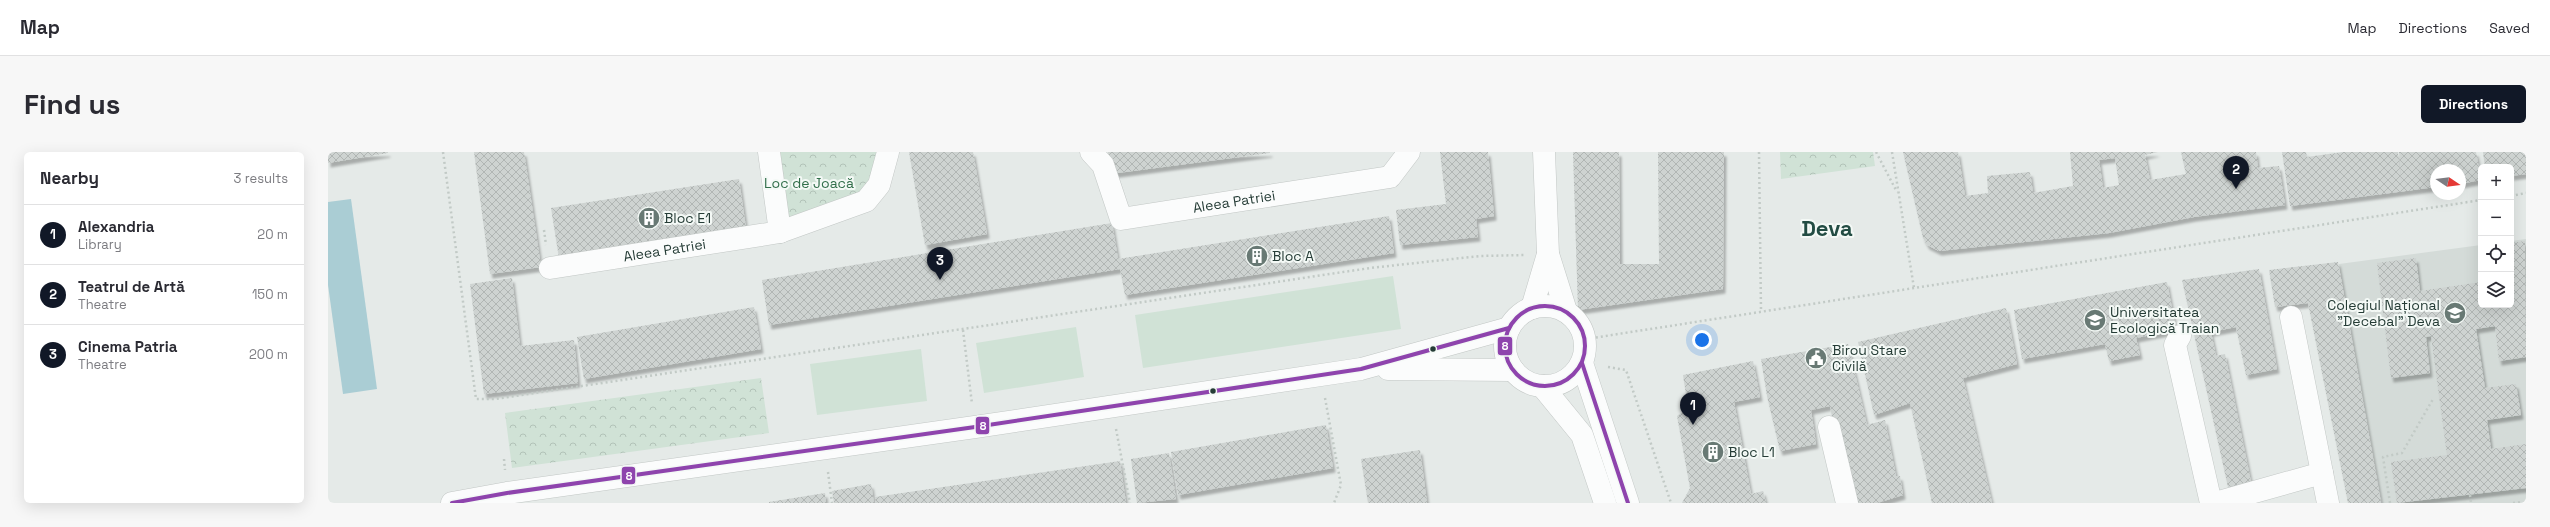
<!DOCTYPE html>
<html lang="en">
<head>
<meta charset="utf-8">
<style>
  :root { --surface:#fff; --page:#f7f7f7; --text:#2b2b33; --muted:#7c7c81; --line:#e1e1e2; --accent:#111827 }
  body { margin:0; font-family:"Space Grotesk",sans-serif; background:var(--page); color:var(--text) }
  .controls { position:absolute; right:12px; top:12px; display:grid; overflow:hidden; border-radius:6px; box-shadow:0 4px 16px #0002 }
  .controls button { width:36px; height:36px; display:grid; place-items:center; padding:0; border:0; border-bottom:1px solid var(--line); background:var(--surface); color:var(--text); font:20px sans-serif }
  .compass { position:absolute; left:2102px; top:12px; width:36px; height:36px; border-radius:50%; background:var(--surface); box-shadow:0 4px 16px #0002; rotate:103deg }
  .you { position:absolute; left:1374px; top:188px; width:14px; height:14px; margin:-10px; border:3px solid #fff; border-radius:50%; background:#1a73e8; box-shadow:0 0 0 6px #1a73e833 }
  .badge { display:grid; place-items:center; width:26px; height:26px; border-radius:50%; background:var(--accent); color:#fff; font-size:13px; font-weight:700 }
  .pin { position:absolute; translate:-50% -33px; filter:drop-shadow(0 1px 2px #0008) }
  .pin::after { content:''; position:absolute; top:21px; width:14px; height:12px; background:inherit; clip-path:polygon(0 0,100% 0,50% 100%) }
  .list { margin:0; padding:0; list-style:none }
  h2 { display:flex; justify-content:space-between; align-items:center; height:52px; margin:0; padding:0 16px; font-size:17px }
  h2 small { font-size:13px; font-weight:400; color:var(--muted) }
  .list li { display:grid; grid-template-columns:26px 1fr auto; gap:12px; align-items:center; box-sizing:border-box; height:60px; padding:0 16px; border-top:1px solid var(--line) }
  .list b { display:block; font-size:15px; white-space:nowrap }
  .list p { margin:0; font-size:13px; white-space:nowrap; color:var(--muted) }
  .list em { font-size:13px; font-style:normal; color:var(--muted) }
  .icon { flex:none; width:22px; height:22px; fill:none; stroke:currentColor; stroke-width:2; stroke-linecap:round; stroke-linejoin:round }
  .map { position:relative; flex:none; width:2198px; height:351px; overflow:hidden; border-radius:6px }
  header { display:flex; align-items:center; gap:24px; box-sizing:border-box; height:56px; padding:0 20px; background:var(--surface); border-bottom:1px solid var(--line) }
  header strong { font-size:19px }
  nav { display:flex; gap:22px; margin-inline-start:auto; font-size:14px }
  .intro { display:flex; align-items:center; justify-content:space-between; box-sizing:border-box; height:96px; padding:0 24px }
  h1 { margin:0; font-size:28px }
  .button { padding:10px 18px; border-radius:6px; background:var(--accent); color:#fff; font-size:14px; font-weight:700 }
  main { display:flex; gap:24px; padding:0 24px }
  aside { flex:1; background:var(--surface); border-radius:6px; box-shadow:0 4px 16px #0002 }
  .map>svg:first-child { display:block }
  .built { fill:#d4dbd8 }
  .green { fill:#d0e2d6 }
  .park { fill:url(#park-crowns) }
  .water { fill:#aacdd4 }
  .building { fill:url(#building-cross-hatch); fill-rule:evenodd; filter:url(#shadow) }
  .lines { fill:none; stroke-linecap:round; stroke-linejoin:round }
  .minor-casing { stroke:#c2c7c5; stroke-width:23 }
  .path { stroke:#c2cac6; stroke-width:2.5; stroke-dasharray:2 3; stroke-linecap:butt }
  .minor { stroke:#fbfcfc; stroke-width:22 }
  .bus-1-casing { stroke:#f4f9f6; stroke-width:7 }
  .bus-1 { stroke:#8e44ad; stroke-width:4 }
  .bus-dot { fill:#253c36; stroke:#f4f9f6; stroke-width:1.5 }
  .labels { text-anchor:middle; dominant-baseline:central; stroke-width:4; stroke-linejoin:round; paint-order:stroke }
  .park-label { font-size:14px; fill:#326f4b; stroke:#f4f9f6 }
  .street-label { font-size:14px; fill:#253c36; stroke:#f4f9f6 }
  .poi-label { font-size:14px; fill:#253c36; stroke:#f4f9f6; text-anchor:start }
  .town-label { font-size:22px; font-weight:bold; fill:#224c43; stroke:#f4f9f6 }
  .line-badge { stroke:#f4f9f6; stroke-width:1.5 }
  .badge-label { font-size:11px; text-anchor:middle; font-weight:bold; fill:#fff }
</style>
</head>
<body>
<header>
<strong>Map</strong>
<nav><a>Map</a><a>Directions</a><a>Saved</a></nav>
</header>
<div class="intro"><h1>Find us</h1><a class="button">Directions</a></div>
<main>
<aside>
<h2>Nearby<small>3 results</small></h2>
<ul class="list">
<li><span class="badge">1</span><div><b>Alexandria</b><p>Library</p></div><em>20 m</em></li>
<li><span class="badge">2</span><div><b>Teatrul de Artă</b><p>Theatre</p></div><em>150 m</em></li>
<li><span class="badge">3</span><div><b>Cinema Patria</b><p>Theatre</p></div><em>200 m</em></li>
</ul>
</aside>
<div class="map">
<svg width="2198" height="351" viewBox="0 0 2198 351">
  <defs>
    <pattern id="park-crowns" width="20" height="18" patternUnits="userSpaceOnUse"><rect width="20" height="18" fill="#d0e2d6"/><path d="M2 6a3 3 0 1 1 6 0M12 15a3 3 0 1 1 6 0" fill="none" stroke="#b2c3b8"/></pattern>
    <pattern id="building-cross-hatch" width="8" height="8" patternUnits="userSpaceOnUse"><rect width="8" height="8" fill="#ced3d1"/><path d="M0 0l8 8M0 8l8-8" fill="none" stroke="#b1b6b4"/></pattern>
    <filter id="shadow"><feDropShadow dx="2.5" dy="4.5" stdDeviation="1" flood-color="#0004"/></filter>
  </defs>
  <rect width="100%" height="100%" fill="#e5eae8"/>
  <path class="built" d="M2198,87V351H2054L2011,112L2153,93V153H2183V89Z"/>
  <g class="green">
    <path d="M1065,124L1073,177L815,216L807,163Z"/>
    <path d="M748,175L756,225L656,241L648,191Z"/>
    <path d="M593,197L599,249L489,263L482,212Z"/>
  </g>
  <g class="park">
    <path d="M447,0H555L536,44L455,74Z"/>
    <path d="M1452,0H1545L1547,14L1453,27Z"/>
    <path d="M433,226L441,281L184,316L177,261Z"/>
  </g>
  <path class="water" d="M23,47L49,237L15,242L0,133V50Z"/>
  <g class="building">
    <path d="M0,0H60V1L0,11Z"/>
    <path d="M146,0H196L213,115L162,122Z"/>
    <path d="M581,0H645L659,82L597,93Z"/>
    <path d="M780,0H942V1L782,22Z"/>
    <path d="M1112,0H1160L1166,64L1148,67L1150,85L1072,93L1068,58L1118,52Z"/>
    <path d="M1245,0H1291L1292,112H1331L1330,0H1396L1395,137L1250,158Z"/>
    <path d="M1575,0H1630L1637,44L1660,41L1659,24L1702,20L1705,41L1745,34L1742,0H1830L1817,3L1822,28L1858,22L1853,0H1928L1930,16L1951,14L1957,53L1866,65L1781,81L1611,99L1599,93L1595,86ZM1787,6L1791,33L1775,36L1771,8Z"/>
    <path d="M1954,0H1978L1979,5L2015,0H2070L2074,38L2071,0H2148L2153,28L2132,32V18H2108V35L1962,54Z"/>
    <path d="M2155,0H2198V22L2183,24V15H2157Z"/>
    <path d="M411,27L418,76L231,106L223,56Z"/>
    <path d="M1061,64L1066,101L797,143L792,117L441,173L434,128L784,71L790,107Z"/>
    <path d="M2197,89L2198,205L2171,209L2167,174L2148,177L2157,236L2188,232L2193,263L2159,268L2163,297L2198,292V336L2069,351L2063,310L2119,303L2103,184L2098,185L2102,221L2063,226L2049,111L2088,106L2092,139L2153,130V153H2183V91Z"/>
    <path d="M2010,110L2053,351H2020L1980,151L1947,155L1941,118Z"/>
    <path d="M1931,117L1949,217L1918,223L1908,175L1883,180L1888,204L1897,202L1923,330L1900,335L1854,128Z"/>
    <path d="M184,126L192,194L246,188L250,231L156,242L142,132Z"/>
    <path d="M1839,130L1848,178L1808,186L1812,203L1781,209L1777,192L1694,207L1686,158Z"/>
    <path d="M426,155L433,197L256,227L249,185Z"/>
    <path d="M1678,156L1689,212L1635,226L1664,351H1604L1582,251L1546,263L1530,190Z"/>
    <path d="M1520,192L1539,273L1557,268L1568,324H1572L1575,343L1549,351H1520L1502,254L1483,258L1488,292L1452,299L1439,244L1433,207Z"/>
    <path d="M1425,209L1432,245L1406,250L1423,342L1435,339L1438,351H1354L1362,336L1349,264L1360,256L1355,223Z"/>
    <path d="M998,273L1005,316L850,343L843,300Z"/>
    <path d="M1092,298L1099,351H1040L1033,307Z"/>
    <path d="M841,301L848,347L809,351L803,307Z"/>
    <path d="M792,309L798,351H548L547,345Z"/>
    <path d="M543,332L546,351H506L504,339Z"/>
    <path d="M497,341L498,351H441V350Z"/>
  </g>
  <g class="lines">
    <g class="minor-casing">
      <g id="minor">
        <path d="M441,0L452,80"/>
        <path id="s1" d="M763,0L775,13L793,67L1062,25L1081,0"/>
        <path d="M1216,0L1220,102L1238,159"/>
        <path id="s2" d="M222,116L452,80L538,49L551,33L560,0"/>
        <circle cx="1217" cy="194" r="40"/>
        <path d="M1204,156L1220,102"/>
        <path d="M1963,165L2000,351"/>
        <path d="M1852,184L1847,193L1883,351"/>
        <path d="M1254,211L1300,351"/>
        <path d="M1060,217L1185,218"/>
        <path d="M1214,234L1254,283L1277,351"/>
        <path d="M1501,275L1519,351"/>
        <path d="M124,351L179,341L647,275L1033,217L1181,176"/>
        <path d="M1887,351L1994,321"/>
      </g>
    </g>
    <g class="path">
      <path d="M115,0L148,247H167L1042,116L1152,104L1196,103"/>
      <path d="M1431,0L1433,159"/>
      <path d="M1548,0L1569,40"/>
      <path d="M1564,0L1586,136"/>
      <path d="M2183,44L2198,41"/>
      <path d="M216,78L218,93"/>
      <path d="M635,178L644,252"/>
      <path d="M1258,187L2153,48"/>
      <path d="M1280,215L1298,218L1343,351"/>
      <path d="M997,246L1013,333L1006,351"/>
      <path d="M788,277L802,351"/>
      <path d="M176,307L177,318"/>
      <path d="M500,320L504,351"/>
      <path d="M2142,343L2143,351"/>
      <path d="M2062,351L2055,305L2074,301L2105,247"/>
      <path d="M2185,351L2194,350"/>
    </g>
    <use href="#minor" class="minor"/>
    <g class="bus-1-casing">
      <g id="bus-1">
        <circle cx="1217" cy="194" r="40"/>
        <path d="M1254,211L1300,351"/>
        <path d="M124,351L179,341L647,275L1033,217L1181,176"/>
      </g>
    </g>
    <use href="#bus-1" class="bus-1"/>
  </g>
  <defs>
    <g id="building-disc" transform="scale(1.15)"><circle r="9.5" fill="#687974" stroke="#f4f9f6"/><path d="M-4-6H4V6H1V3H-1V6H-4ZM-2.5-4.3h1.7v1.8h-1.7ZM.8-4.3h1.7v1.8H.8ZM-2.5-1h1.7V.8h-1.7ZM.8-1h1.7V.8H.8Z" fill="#fff"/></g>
    <g id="school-disc" transform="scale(1.15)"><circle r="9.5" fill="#687974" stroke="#f4f9f6"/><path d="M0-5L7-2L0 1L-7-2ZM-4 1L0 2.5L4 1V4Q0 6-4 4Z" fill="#fff"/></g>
    <g id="university-disc" transform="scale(1.15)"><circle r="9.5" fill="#687974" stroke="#f4f9f6"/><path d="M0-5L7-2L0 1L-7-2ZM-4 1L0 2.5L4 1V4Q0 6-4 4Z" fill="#fff"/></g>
    <g id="civic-disc" transform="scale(1.15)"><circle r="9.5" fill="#687974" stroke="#f4f9f6"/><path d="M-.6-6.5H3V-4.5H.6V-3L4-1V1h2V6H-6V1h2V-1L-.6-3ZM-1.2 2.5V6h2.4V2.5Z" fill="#fff"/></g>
  </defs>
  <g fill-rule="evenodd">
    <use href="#building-disc" x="321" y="66"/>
    <use href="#building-disc" x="929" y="104"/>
    <use href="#school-disc" x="2127" y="161"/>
    <use href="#university-disc" x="1767" y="168"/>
    <use href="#civic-disc" x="1488" y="206"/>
    <use href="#building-disc" x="1385" y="300"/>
  </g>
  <g class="bus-dot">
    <circle cx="1105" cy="197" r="3.5"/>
    <circle cx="885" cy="239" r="3.5"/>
  </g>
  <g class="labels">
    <g class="park-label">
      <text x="481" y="31">Loc de Joacă</text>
    </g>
    <g class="street-label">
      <text stroke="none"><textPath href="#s1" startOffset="189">Aleea Patriei</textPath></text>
      <text stroke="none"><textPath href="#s2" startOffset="116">Aleea Patriei</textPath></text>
    </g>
    <g class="poi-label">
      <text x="336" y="66">Bloc E1</text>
      <text x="944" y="104">Bloc A</text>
      <text x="2112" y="153" text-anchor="end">Colegiul Național<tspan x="2112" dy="16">"Decebal" Deva</tspan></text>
      <text x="1782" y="160">Universitatea<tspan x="1782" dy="16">Ecologică Traian</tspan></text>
      <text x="1504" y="198">Birou Stare<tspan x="1504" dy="16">Civilă</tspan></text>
      <text x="1400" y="300">Bloc L1</text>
    </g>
    <g class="town-label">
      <text x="1499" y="76">Deva</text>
    </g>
  </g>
  <g class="line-badge">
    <rect x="1169" y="184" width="16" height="20" rx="4" fill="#8e44ad"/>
    <rect x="647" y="264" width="15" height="19" rx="4" fill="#8e44ad"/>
    <rect x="293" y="314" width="15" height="19" rx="4" fill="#8e44ad"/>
  </g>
  <g class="badge-label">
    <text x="1177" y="198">8</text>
    <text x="655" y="278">8</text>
    <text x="301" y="328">8</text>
  </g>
</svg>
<div class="controls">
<button>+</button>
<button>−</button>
<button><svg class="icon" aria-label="locate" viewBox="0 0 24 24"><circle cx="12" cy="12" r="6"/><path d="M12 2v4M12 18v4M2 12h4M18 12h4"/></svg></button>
<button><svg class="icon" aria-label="layers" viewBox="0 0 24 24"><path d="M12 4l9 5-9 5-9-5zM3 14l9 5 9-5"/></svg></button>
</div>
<svg class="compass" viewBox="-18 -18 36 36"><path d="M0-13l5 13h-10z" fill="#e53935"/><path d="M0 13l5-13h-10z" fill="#7c7c81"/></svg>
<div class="you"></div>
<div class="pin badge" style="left:1365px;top:273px">1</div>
<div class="pin badge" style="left:1908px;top:37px">2</div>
<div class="pin badge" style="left:612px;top:128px">3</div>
</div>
</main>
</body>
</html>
